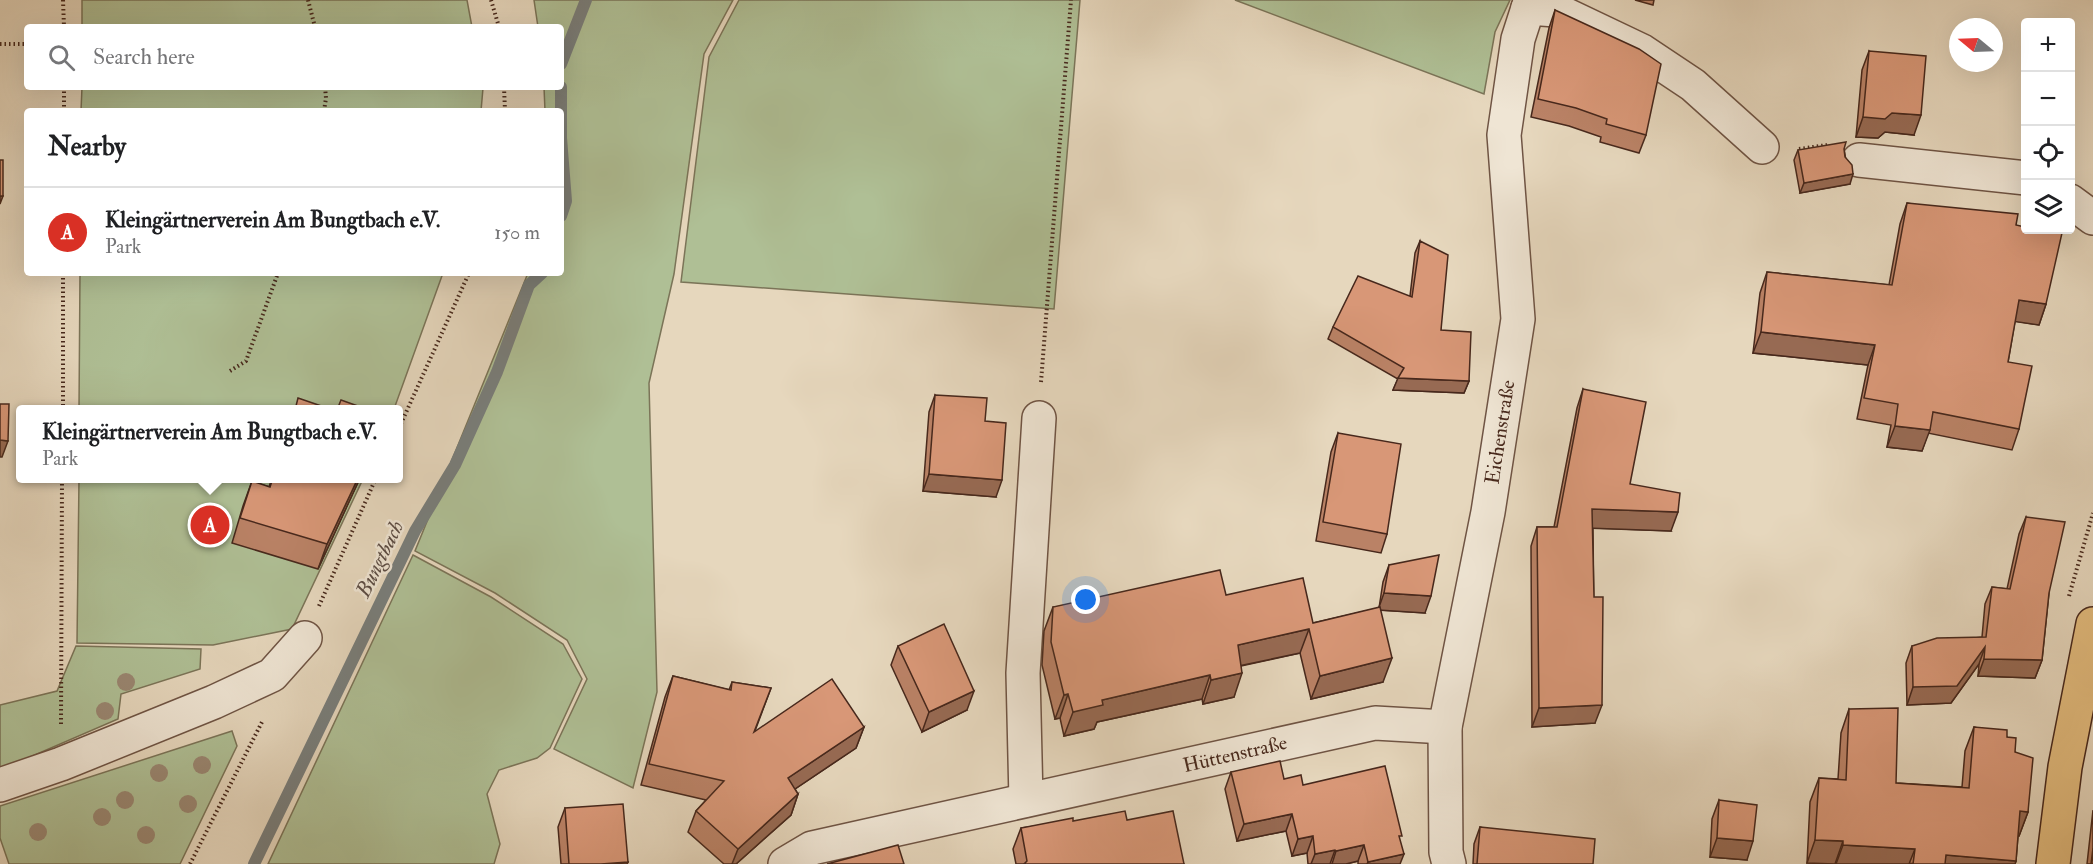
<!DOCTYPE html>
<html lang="en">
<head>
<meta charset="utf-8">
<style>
  :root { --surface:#fff; --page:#f6f6f6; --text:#202124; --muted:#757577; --line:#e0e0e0; --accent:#d93025 }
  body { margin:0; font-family:"IM FELL Double Pica",serif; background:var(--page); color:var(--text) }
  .controls { position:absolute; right:18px; top:18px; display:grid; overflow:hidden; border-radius:6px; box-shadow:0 6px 24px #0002 }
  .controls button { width:54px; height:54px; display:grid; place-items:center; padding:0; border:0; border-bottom:2px solid var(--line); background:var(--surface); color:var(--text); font:30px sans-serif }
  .compass { position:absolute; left:1949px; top:18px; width:54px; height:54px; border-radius:50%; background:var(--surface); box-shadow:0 6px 24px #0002; rotate:289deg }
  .you { position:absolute; left:1086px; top:600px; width:21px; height:21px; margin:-15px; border:4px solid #fff; border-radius:50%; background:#1a73e8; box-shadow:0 0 0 9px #1a73e833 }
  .badge { display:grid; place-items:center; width:39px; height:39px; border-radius:50%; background:var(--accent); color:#fff; font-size:20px; font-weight:700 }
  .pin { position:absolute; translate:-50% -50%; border:3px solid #fff; box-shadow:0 2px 6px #0006 }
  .popup { position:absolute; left:16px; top:405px; width:387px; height:78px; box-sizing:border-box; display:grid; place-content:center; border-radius:6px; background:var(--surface); filter:drop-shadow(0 2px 4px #0005); font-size:20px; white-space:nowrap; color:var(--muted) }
  .popup b { font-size:22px; color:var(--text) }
  .popup::after { content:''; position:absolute; left:50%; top:100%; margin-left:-12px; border:12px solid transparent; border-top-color:var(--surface) }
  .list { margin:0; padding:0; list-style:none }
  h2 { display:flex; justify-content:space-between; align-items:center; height:78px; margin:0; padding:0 24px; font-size:26px }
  h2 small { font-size:20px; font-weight:400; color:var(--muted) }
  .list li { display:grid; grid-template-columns:39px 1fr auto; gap:18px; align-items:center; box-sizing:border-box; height:90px; padding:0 24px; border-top:2px solid var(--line) }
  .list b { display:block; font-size:22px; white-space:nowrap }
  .list p { margin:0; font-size:20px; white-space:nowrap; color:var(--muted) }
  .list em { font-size:20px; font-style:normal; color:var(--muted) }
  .icon { flex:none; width:33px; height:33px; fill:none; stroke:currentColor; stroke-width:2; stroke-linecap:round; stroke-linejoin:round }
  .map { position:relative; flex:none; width:2093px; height:864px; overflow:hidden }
  .search { position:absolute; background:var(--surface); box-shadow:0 6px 24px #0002; left:24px; top:24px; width:540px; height:66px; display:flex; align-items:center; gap:15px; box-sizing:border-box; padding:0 21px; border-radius:6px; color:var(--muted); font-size:22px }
  .panel { position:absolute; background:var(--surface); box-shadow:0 6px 24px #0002; left:24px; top:108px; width:540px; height:168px; border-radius:6px }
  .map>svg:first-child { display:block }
  .green { fill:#afbf95; stroke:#7b7458; stroke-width:1.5 }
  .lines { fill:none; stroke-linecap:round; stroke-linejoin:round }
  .stream { stroke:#797e7b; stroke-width:12 }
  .minor-casing { stroke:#6f5444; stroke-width:36 }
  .major-casing { stroke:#47281c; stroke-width:36 }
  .path { stroke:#47281c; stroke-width:4; stroke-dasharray:1.5 3; stroke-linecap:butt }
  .minor { stroke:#efe5d4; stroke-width:33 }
  .major { stroke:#e3bc7e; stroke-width:33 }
  .tree { fill:#9a8772 }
  .wall { fill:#ba8266; stroke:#47281c; stroke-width:1.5 }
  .shaded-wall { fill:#976a53; stroke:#47281c; stroke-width:1.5 }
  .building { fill:#d89777; stroke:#47281c; stroke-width:1.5 }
  .labels { text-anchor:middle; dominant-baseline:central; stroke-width:5; stroke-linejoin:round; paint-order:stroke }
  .street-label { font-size:20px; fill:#47281c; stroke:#efe5d4 }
  .water-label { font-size:21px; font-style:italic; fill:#5c4c44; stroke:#efe5d4 }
</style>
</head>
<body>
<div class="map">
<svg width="2093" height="864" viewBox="0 0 2093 864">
  <rect width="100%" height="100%" fill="#e6d7bd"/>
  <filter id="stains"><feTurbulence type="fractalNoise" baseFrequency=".00333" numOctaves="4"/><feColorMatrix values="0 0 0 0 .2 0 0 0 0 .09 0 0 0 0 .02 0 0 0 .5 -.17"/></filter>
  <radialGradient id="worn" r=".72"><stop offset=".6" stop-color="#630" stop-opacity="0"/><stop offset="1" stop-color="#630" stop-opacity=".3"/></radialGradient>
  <g class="green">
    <path d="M82,0H467L472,27H82Z"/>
    <path d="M534,0H733L704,54L674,274L649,383L657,692L633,788L554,749L587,679L567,640L495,593L415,551L528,273H561V111H545L544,87H561V27H538Z"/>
    <path d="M739,0H1080L1054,309L681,282L709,57Z"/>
    <path d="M1235,0H1510L1495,32L1484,94Z"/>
    <path d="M82,87H483V88L481,111H81Z"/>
    <path d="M80,273H443L394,409L79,410Z"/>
    <path d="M79,479H363L292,629L213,645L77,643Z"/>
    <path d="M413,555L491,597L563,644L582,679L550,748L537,758L499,770L487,794L500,844L494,864H268Z"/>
    <path d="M76,646L201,649L200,669L121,694L118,719L0,770V705L57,691Z"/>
    <path d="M232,731L237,746L180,864H9L0,838V806Z"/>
  </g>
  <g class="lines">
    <g class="stream">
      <path d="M561,64L586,0"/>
      <path d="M561,87V138L566,201L561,216"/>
      <path d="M254,864L415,531L455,465L497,372L529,285L542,273"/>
    </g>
    <g class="minor-casing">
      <g id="minor">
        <path d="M1528,8L1556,10L1642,51L1693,85L1762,147"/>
        <path d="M1859,160L2026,178"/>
        <path d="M2070,201L2093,218"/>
        <path d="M0,785L61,764L214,702L272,675L305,638"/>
        <path d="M1026,800L1023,673L1039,418"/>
        <path d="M785,864L812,848L1375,723L1445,727"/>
        <path d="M1449,864L1446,852L1445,727L1488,512L1518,319L1504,135L1518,39L1528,8L1533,0"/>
      </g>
    </g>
    <g class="major-casing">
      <path id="major" d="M2053,864L2065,767L2093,624"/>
    </g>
    <g class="path">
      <path d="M63,0L64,27"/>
      <path d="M308,0L315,27"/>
      <path d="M491,0L499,27"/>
      <path d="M0,44H27"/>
      <path d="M504,87L505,111"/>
      <path d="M64,111V87"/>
      <path d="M324,111L326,98L325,87"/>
      <path d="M1799,149L1827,145"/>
      <path d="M230,371L246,361L278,273"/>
      <path d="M1041,382L1071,0"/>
      <path d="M63,410V273"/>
      <path d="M399,428L469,273"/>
      <path d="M2069,596L2093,513"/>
      <path d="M319,606L376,478"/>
      <path d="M61,724L62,478"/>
      <path d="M190,864L263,720"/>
    </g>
    <use href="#minor" class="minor"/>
    <use href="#major" class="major"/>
  </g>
  <g class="tree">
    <circle cx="126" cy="682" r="9"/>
    <circle cx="105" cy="711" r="9"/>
    <circle cx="202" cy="765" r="9"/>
    <circle cx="159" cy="773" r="9"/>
    <circle cx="125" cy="800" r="9"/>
    <circle cx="188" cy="804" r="9"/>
    <circle cx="102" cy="817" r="9"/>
    <circle cx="38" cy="832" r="9"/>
    <circle cx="146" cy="835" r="9"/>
  </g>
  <g class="wall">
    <path d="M1635,0H1654L1653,5Z"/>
    <path d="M1555,10L1646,135L1639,153L1600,142L1601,137L1569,126L1531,117L1549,28Z"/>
    <path d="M1869,51L1914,135L1885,132L1878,138L1856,137L1862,70Z"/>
    <path d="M1844,149L1850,184L1800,193L1794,160L1798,150Z"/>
    <path d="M1907,203L2016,225L2046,304L2039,325L2015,321L2008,362L2019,429L2012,450L1928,433L1922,451L1887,447L1891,425L1857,419L1868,365L1753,353L1760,293L1767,272L1889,285L1900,224Z"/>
    <path d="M1420,241L1441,330L1469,381L1464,393L1393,390L1398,379L1328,339L1333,327L1410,296L1415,253Z"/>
    <path d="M1583,389L1630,484L1671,531L1593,528L1595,723L1532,727L1531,546L1537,527H1554L1577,408Z"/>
    <path d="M935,395L996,497L923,491L929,412Z"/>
    <path d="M1338,433L1387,534L1381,553L1316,541L1331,452Z"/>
    <path d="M272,478H360L318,569L232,543L243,506L252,481L269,487Z"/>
    <path d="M2026,517L2049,593L2042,660L2035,678L1978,676L1979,664L1951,703L1907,705L1906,663L1912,646L1982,637L1985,604L1992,587L2007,589L2019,534Z"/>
    <path d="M1389,565L1425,613L1380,610L1383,682L1311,699L1300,653L1241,666L1234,697L1203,704L1202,699L1097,722L1094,729L1064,736L1060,718L1055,719L1042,665L1044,631L1053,607L1226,595L1313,623L1379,608L1383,582Z"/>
    <path d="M898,646L967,710L922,732L891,665Z"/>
    <path d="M673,676L729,690L732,682L771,688L755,731L864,727L856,748L795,789L798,794L791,815L736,864H724L688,832L696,811L706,800L641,785L665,697Z"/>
    <path d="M1849,709L1896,783L1962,787L1965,751L1974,727L2007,737L2015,752L2028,812L2019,836H2018L2016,861L2015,864L1807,863L1810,802L1819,778L1838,779L1841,733Z"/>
    <path d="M1231,772L1284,779L1303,785L1400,841V864H1358V861L1346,864H1308L1307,853L1292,856L1286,831L1237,841L1225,789Z"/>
    <path d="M1719,800L1747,860L1710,857L1712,819Z"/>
    <path d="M565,808L628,862L627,864H561L558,827Z"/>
    <path d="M2093,810V864H2087Z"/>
    <path d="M1127,820L1184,864H1016L1013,849L1021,828L1073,821Z"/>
    <path d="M1480,827L1593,864H1473L1474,844Z"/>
  </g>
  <g class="shaded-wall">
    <path d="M1892,113L1921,115L1914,135L1885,132L1878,138L1856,137L1863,117Z"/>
    <path d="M1853,174L1850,184L1800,193L1804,183Z"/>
    <path d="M0,196H3L0,204Z"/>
    <path d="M2019,300L2046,304L2039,325L2011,321Z"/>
    <path d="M1761,332L1875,345L1868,365L1753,353Z"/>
    <path d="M1398,378L1469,381L1464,393L1393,390Z"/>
    <path d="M1895,426L1930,430L1922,451L1887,447Z"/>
    <path d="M0,440L8,441L2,457H0Z"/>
    <path d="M929,474L1002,480L996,497L923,491Z"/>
    <path d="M358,478H360L318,569L327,544Z"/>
    <path d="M1592,509L1678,512L1671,531L1586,528Z"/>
    <path d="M1384,593L1431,596L1425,613L1378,610Z"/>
    <path d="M1309,629L1300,653L1229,668L1238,645Z"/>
    <path d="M1985,647L1979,664L1951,703L1907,705L1913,687Z"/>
    <path d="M1392,658L1383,682L1311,699L1320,676Z"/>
    <path d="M1984,659L2042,660L2035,678L1978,676Z"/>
    <path d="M1242,673L1234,697L1203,704L1211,680Z"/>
    <path d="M1210,675L1202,699L1097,722L1094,729L1064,736L1073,712L1102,700Z"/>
    <path d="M974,691L967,710L922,732L929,712Z"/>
    <path d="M1068,694L1060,718L1055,719L1064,695Z"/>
    <path d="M1602,705L1595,723L1532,727L1539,708Z"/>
    <path d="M864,727L856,748L780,799L788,778Z"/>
    <path d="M798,794L791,815L736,864H732L738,849Z"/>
    <path d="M2020,811L2028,812L2019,836L2011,835Z"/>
    <path d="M1292,814L1286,831L1237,841L1244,824Z"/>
    <path d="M1313,836L1307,853L1292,856L1298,839Z"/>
    <path d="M1717,838L1753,841L1747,860L1710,857Z"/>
    <path d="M1815,840L1843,841L1835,864L1807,863Z"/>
    <path d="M1364,845L1358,861L1346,864H1332L1336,851Z"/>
    <path d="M1843,845L1915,849L1909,864H1836Z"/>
    <path d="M1335,850L1330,864H1311L1315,854Z"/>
    <path d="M1404,854L1400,864H1367L1368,862Z"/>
    <path d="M1946,855L2016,861L2015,864H1943Z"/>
    <path d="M628,862L627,864H601Z"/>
  </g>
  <g class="building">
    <path d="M1555,10L1639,49L1661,64L1646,135L1606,124L1607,119L1576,108L1538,99Z"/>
    <path d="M1869,51L1926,56L1921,115L1892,113L1885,119L1863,117Z"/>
    <path d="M1846,142L1844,149L1845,157L1852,165L1853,174L1804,183L1798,150Z"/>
    <rect x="0" y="160" width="3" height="36"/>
    <path d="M1907,203L2018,214L2016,225L2025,227V230H2041L2062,233L2046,304L2019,300L2008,362L2032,366L2019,429L1933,412L1930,430L1895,426L1898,404L1864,398L1875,345L1761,332L1767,272L1892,285Z"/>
    <path d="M1420,241L1448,255L1441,330L1471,332L1469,381L1398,378L1404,368L1333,327L1358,276L1412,297Z"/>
    <path d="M1583,389L1646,402L1630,484L1680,493L1678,512L1592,509L1594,597H1603L1602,705L1539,708L1537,527H1557Z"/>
    <path d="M935,395L987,398L985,421L1006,423L1002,480L929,474Z"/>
    <path d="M298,398L333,410H295Z"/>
    <path d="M341,400L369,410H337Z"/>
    <path d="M0,404H9L8,441L0,440Z"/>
    <path d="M1338,433L1401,444L1387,534L1323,522Z"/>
    <path d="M273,478H358L327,544L240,518L252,481L270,487Z"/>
    <path d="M2026,517L2065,522L2049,593L2042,660L1984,659L1985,647L1957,686L1913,687L1912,646L1937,638L1986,637L1992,587L2010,589Z"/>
    <path d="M1439,555L1431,596L1384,593L1389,565Z"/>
    <path d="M1220,570L1226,595L1303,578L1313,623L1380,607L1392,658L1320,676L1309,629L1238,645L1242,673L1211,680L1210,675L1102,700L1103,705L1073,712L1068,694L1064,695L1051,642L1053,607Z"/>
    <path d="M944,624L974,691L929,712L898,646Z"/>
    <path d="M673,676L731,690L732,682L771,688L754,732L832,679L864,727L788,778L798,794L738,849L696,811L724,781L649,764Z"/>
    <path d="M1898,708L1896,783L1969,788L1974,727L2007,730V737L2016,738L2015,752L2033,758L2028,812L2020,811L2016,861L1946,855L1945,864H1913L1915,849L1843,845V841L1815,840L1819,778L1846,780L1849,709Z"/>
    <path d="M1280,761L1284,779L1301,775L1303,785L1385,766L1402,836H1399L1404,854L1368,862L1364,845L1336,851L1335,850L1315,854L1313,836L1298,839L1292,814L1244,824L1231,772Z"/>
    <path d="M1719,800L1757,805L1753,841L1717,838Z"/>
    <path d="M623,804L628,862L601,864H569L565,808Z"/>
    <path d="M1125,811L1127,820L1173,811L1184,864H1024L1027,861L1021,828L1073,818V821Z"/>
    <path d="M1480,827L1595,839L1593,864H1477Z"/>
    <path d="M898,845L904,864H827Z"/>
    <path d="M2093,848V864H2091Z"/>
  </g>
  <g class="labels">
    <g class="street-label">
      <text transform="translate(1500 432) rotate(-81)">Eichenstraße</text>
      <text transform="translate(1235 754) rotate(-13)">Hüttenstraße</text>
    </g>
    <g class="water-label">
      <text transform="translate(380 559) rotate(-64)">Bungtbach</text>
    </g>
  </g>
  <rect width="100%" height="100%" filter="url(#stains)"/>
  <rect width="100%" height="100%" fill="url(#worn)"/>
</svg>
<div class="controls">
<button>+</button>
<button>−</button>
<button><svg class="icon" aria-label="locate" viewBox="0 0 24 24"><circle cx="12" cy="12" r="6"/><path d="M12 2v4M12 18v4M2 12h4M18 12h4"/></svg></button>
<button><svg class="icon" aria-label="layers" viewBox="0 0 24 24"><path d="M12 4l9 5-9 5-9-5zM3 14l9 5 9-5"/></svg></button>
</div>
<svg class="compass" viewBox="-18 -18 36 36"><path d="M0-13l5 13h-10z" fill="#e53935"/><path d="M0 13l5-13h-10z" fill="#757577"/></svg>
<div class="you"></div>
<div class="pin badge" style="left:210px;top:525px">A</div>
<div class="popup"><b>Kleingärtnerverein Am Bungtbach e.V.</b>Park</div>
<div class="search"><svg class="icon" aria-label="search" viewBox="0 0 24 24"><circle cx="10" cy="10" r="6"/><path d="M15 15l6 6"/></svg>Search here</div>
<section class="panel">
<h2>Nearby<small></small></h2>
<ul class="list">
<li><span class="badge">A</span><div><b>Kleingärtnerverein Am Bungtbach e.V.</b><p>Park</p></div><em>150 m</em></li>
</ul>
</section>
</div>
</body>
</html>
